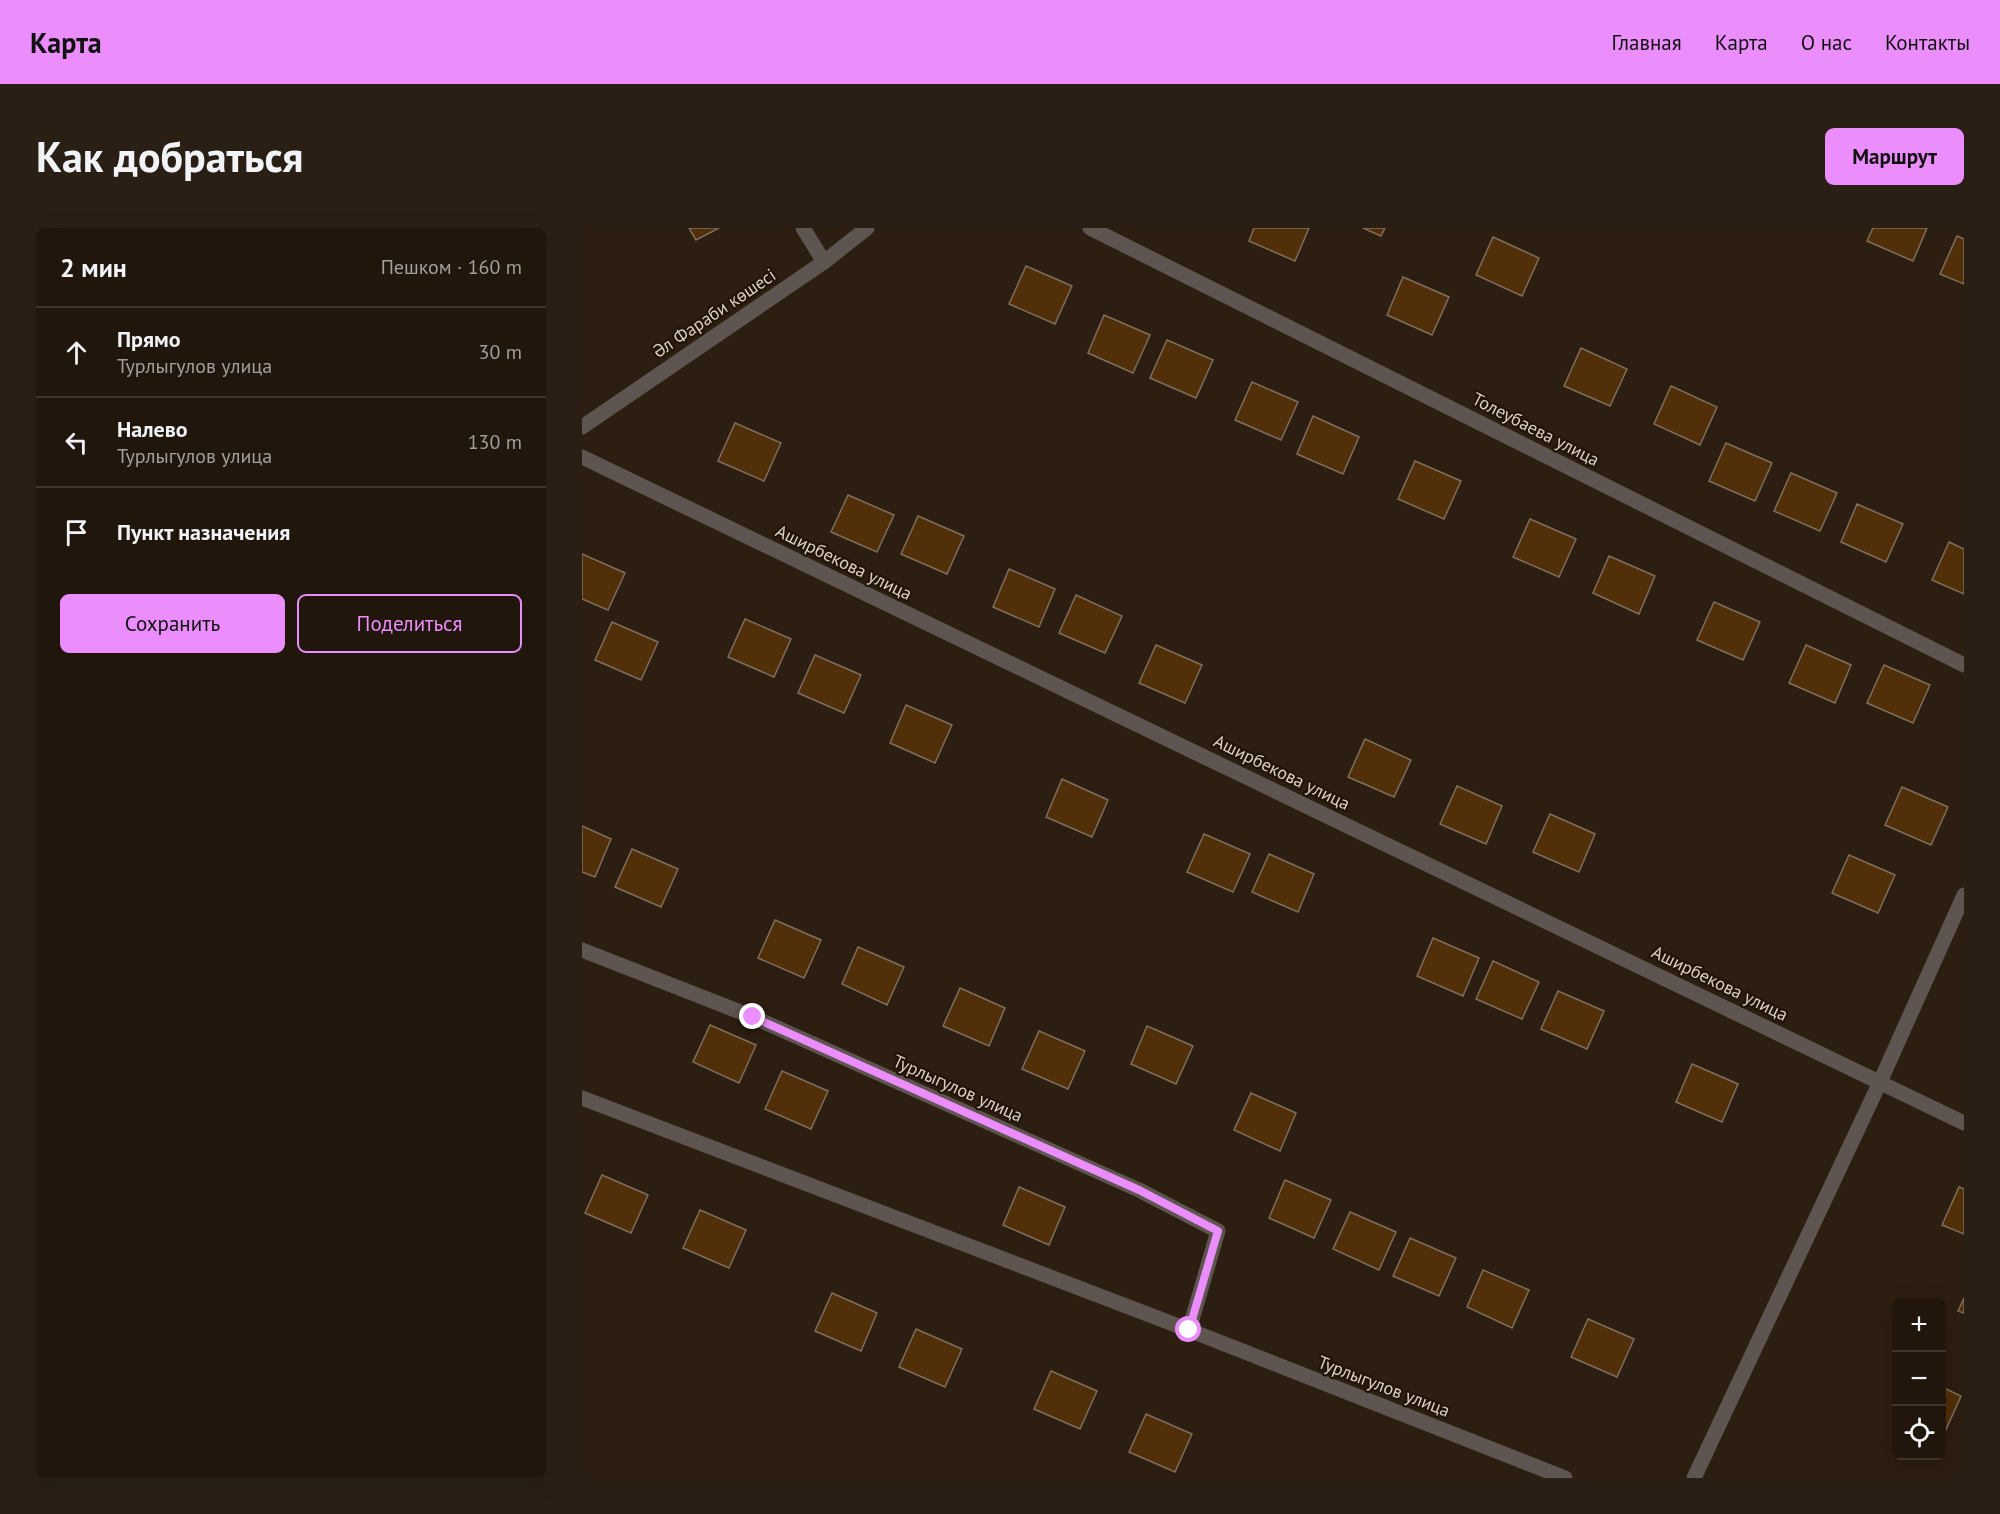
<!DOCTYPE html>
<html lang="ru">
<head>
<meta charset="utf-8">
<style>
  :root { --surface:#21160c; --page:#291f15; --text:#f1f3f6; --muted:#a29f9d; --line:#3e352d; --accent:#eb8dfc }
  body { margin:0; font-family:"PT Sans",sans-serif; background:var(--page); color:var(--text) }
  .controls { position:absolute; right:18px; bottom:18px; display:grid; overflow:hidden; border-radius:9px; box-shadow:0 6px 24px #0002 }
  .controls button { width:54px; height:54px; display:grid; place-items:center; padding:0; border:0; border-bottom:2px solid var(--line); background:var(--surface); color:var(--text); font:30px sans-serif }
  .stop { position:absolute; width:18px; height:18px; margin:-14px; border:4px solid #eb8dfc; border-radius:50%; background:#fff }
  .stop.end { background:#eb8dfc; border-color:#fff; box-shadow:0 2px 6px #0008 }
  .list { margin:0; padding:0; list-style:none }
  h2 { display:flex; justify-content:space-between; align-items:center; height:78px; margin:0; padding:0 24px; font-size:26px }
  h2 small { font-size:20px; font-weight:400; color:var(--muted) }
  .list li { display:grid; grid-template-columns:39px 1fr auto; gap:18px; align-items:center; box-sizing:border-box; height:90px; padding:0 24px; border-top:2px solid var(--line) }
  .list b { display:block; font-size:22px; white-space:nowrap }
  .list p { margin:0; font-size:20px; white-space:nowrap; color:var(--muted) }
  .list em { font-size:20px; font-style:normal; color:var(--muted) }
  .actions { display:flex; gap:12px; padding:18px 24px }
  .actions a { flex:1; padding:14px 0; border:2px solid var(--accent); border-radius:9px; text-align:center; font-size:21px; color:var(--accent) }
  .actions .main { background:var(--accent); color:#111 }
  .icon { flex:none; width:33px; height:33px; fill:none; stroke:currentColor; stroke-width:2; stroke-linecap:round; stroke-linejoin:round }
  .map { position:relative; flex:none; width:1382px; height:1250px; overflow:hidden; border-radius:9px }
  header { display:flex; align-items:center; gap:36px; box-sizing:border-box; height:84px; padding:0 30px; background:var(--accent); color:#111 }
  header strong { font-size:28px }
  nav { display:flex; gap:33px; margin-inline-start:auto; font-size:21px }
  .intro { display:flex; align-items:center; justify-content:space-between; box-sizing:border-box; height:144px; padding:0 36px }
  h1 { margin:0; font-size:42px }
  .button { padding:15px 27px; border-radius:9px; background:var(--accent); color:#111; font-size:21px; font-weight:700 }
  main { display:flex; gap:36px; padding:0 36px }
  aside { flex:1; background:var(--surface); border-radius:9px; box-shadow:0 6px 24px #0002 }
  .map>svg:first-child { display:block }
  .building { fill:#512f08; stroke:#7f6e5e; stroke-width:1.5 }
  .lines { fill:none; stroke-linecap:round; stroke-linejoin:round }
  .service { stroke:#5e5550; stroke-width:15 }
  .minor { stroke:#5e5550; stroke-width:15 }
  .tertiary { stroke:#5e5550; stroke-width:15 }
  .route { stroke:#eb8dfc; stroke-width:8 }
  .labels { text-anchor:middle; dominant-baseline:central; stroke-width:4.5; stroke-linejoin:round; paint-order:stroke }
  .street-label { font-size:18px; fill:#dbd1c8; stroke:#221407 }
</style>
</head>
<body>
<header>
<strong>Карта</strong>
<nav><a>Главная</a><a>Карта</a><a>О нас</a><a>Контакты</a></nav>
</header>
<div class="intro"><h1>Как добраться</h1><a class="button">Маршрут</a></div>
<main>
<aside>
<h2>2 мин<small>Пешком · 160 m</small></h2>
<ul class="list">
<li><svg class="icon" aria-label="ahead" viewBox="0 0 24 24"><path d="M12 20V5M6 11l6-6 6 6"/></svg><div><b>Прямо</b><p>Турлыгулов улица</p></div><em>30 m</em></li>
<li><svg class="icon" aria-label="left" viewBox="0 0 24 24"><path d="M17 20v-9H6M10 6l-5 5 5 5"/></svg><div><b>Налево</b><p>Турлыгулов улица</p></div><em>130 m</em></li>
<li><svg class="icon" aria-label="arrive" viewBox="0 0 24 24"><path d="M6 21V4h12l-3 4 3 4H6"/></svg><div><b>Пункт назначения</b></div></li>
</ul>
<div class="actions"><a class="main">Сохранить</a><a>Поделиться</a></div>
</aside>
<div class="map">
<svg width="1382" height="1250" viewBox="0 0 1382 1250">
  <rect width="100%" height="100%" fill="#2c1e10"/>
  <g class="building">
    <path d="M107,0H137L114,12Z"/>
    <path d="M672,0H727L713,33L667,13Z"/>
    <path d="M781,0H803L799,8Z"/>
    <path d="M1291,0H1345L1331,33L1285,13Z"/>
    <path d="M1375,8L1382,11V56L1358,46Z"/>
    <path d="M911,9L957,30L940,68L894,47Z"/>
    <path d="M444,38L490,58L473,96L427,76Z"/>
    <path d="M821,49L867,69L850,107L805,87Z"/>
    <path d="M522,87L568,107L551,145L506,125Z"/>
    <path d="M585,112L631,132L614,170L568,150Z"/>
    <path d="M999,120L1045,141L1028,178L982,158Z"/>
    <path d="M670,154L716,174L699,212L653,192Z"/>
    <path d="M1089,158L1135,179L1118,217L1072,196Z"/>
    <path d="M731,188L777,209L761,246L715,226Z"/>
    <path d="M153,195L199,215L182,253L136,233Z"/>
    <path d="M1144,215L1190,235L1173,273L1127,253Z"/>
    <path d="M833,233L879,253L862,291L816,271Z"/>
    <path d="M1209,245L1255,265L1238,303L1192,283Z"/>
    <path d="M266,267L312,287L295,324L249,304Z"/>
    <path d="M1275,276L1321,296L1304,334L1259,314Z"/>
    <path d="M336,288L382,308L365,346L319,326Z"/>
    <path d="M948,291L994,311L977,349L931,329Z"/>
    <path d="M1367,314L1382,321V366L1350,352Z"/>
    <path d="M0,326L43,345L26,382L0,371Z"/>
    <path d="M1027,328L1073,348L1057,386L1011,365Z"/>
    <path d="M427,341L473,361L457,399L411,379Z"/>
    <path d="M494,367L540,388L523,425L477,405Z"/>
    <path d="M1132,374L1178,394L1161,432L1115,412Z"/>
    <path d="M163,391L209,411L192,449L146,429Z"/>
    <path d="M30,394L76,414L59,452L13,432Z"/>
    <path d="M574,417L620,437L603,475L557,455Z"/>
    <path d="M1224,417L1269,437L1253,475L1207,455Z"/>
    <path d="M233,427L279,447L262,485L216,465Z"/>
    <path d="M1302,437L1348,457L1331,495L1285,475Z"/>
    <path d="M324,477L370,497L353,535L308,515Z"/>
    <path d="M783,511L829,532L812,569L766,549Z"/>
    <path d="M480,551L526,572L510,609L464,589Z"/>
    <path d="M875,558L920,578L904,616L858,596Z"/>
    <path d="M1320,559L1366,579L1349,617L1303,597Z"/>
    <path d="M968,586L1013,606L997,644L951,624Z"/>
    <path d="M0,598L29,611L13,649L0,644Z"/>
    <path d="M622,606L668,626L651,664L605,644Z"/>
    <path d="M50,621L96,641L79,679L33,659Z"/>
    <path d="M687,626L732,646L716,684L670,664Z"/>
    <path d="M1267,627L1313,647L1296,685L1250,665Z"/>
    <path d="M193,692L239,712L222,750L176,730Z"/>
    <path d="M851,710L897,730L881,768L835,748Z"/>
    <path d="M276,719L322,739L305,777L260,756Z"/>
    <path d="M911,733L957,754L940,791L894,771Z"/>
    <path d="M378,760L423,780L407,818L361,798Z"/>
    <path d="M976,763L1022,783L1005,821L959,801Z"/>
    <path d="M128,797L174,817L157,855L111,834Z"/>
    <path d="M565,798L611,818L594,856L549,836Z"/>
    <path d="M457,803L503,823L486,861L440,841Z"/>
    <path d="M1110,836L1156,856L1140,894L1094,874Z"/>
    <path d="M200,843L246,863L229,901L183,881Z"/>
    <path d="M669,865L714,885L698,923L652,902Z"/>
    <path d="M20,947L66,967L49,1005L3,985Z"/>
    <path d="M703,952L749,972L732,1010L687,990Z"/>
    <path d="M437,959L483,979L467,1017L421,997Z"/>
    <path d="M1377,959L1382,961V1006L1360,997Z"/>
    <path d="M118,982L164,1002L147,1040L101,1020Z"/>
    <path d="M768,984L814,1004L797,1042L751,1021Z"/>
    <path d="M828,1010L874,1030L857,1068L811,1048Z"/>
    <path d="M901,1042L947,1062L930,1100L885,1079Z"/>
    <path d="M250,1065L295,1085L279,1123L233,1103Z"/>
    <path d="M1382,1070V1085L1376,1083Z"/>
    <path d="M1006,1091L1052,1111L1035,1149L989,1129Z"/>
    <path d="M334,1101L380,1121L363,1159L317,1139Z"/>
    <path d="M469,1143L515,1163L498,1201L452,1181Z"/>
    <path d="M1360,1159L1379,1168L1362,1206L1360,1205Z"/>
    <path d="M564,1186L610,1206L593,1244L547,1224Z"/>
  </g>
  <g class="lines">
    <path class="service" d="M1112,1250L1298,854L1382,667"/>
    <g class="minor">
      <path d="M221,0L242,34"/>
      <path d="M508,0L1382,437"/>
      <path d="M0,229L1382,895"/>
      <path d="M0,722L171,789L557,962L636,1003L607,1102"/>
      <path d="M0,870L607,1102L983,1250"/>
    </g>
    <path class="tertiary" d="M0,199L242,34L285,0"/>
  </g>
  <g class="lines">
    <path class="route" d="M171,789L557,962L636,1003L607,1102"/>
  </g>
  <g class="labels">
    <g class="street-label">
      <text transform="translate(132 85) rotate(-34)">Әл Фараби көшесі</text>
      <text transform="translate(954 201) rotate(27)">Толеубаева улица</text>
      <text transform="translate(262 334) rotate(26)">Аширбекова улица</text>
      <text transform="translate(700 544) rotate(26)">Аширбекова улица</text>
      <text transform="translate(1138 755) rotate(26)">Аширбекова улица</text>
      <text transform="translate(376 860) rotate(24)">Турлыгулов улица</text>
      <text transform="translate(802 1158) rotate(21)">Турлыгулов улица</text>
    </g>
  </g>
</svg>
<div class="controls">
<button>+</button>
<button>−</button>
<button><svg class="icon" aria-label="locate" viewBox="0 0 24 24"><circle cx="12" cy="12" r="6"/><path d="M12 2v4M12 18v4M2 12h4M18 12h4"/></svg></button>
</div>
<div class="stop" style="left:607px;top:1102px"></div>
<div class="stop end" style="left:171px;top:789px"></div>
</div>
</main>
</body>
</html>
